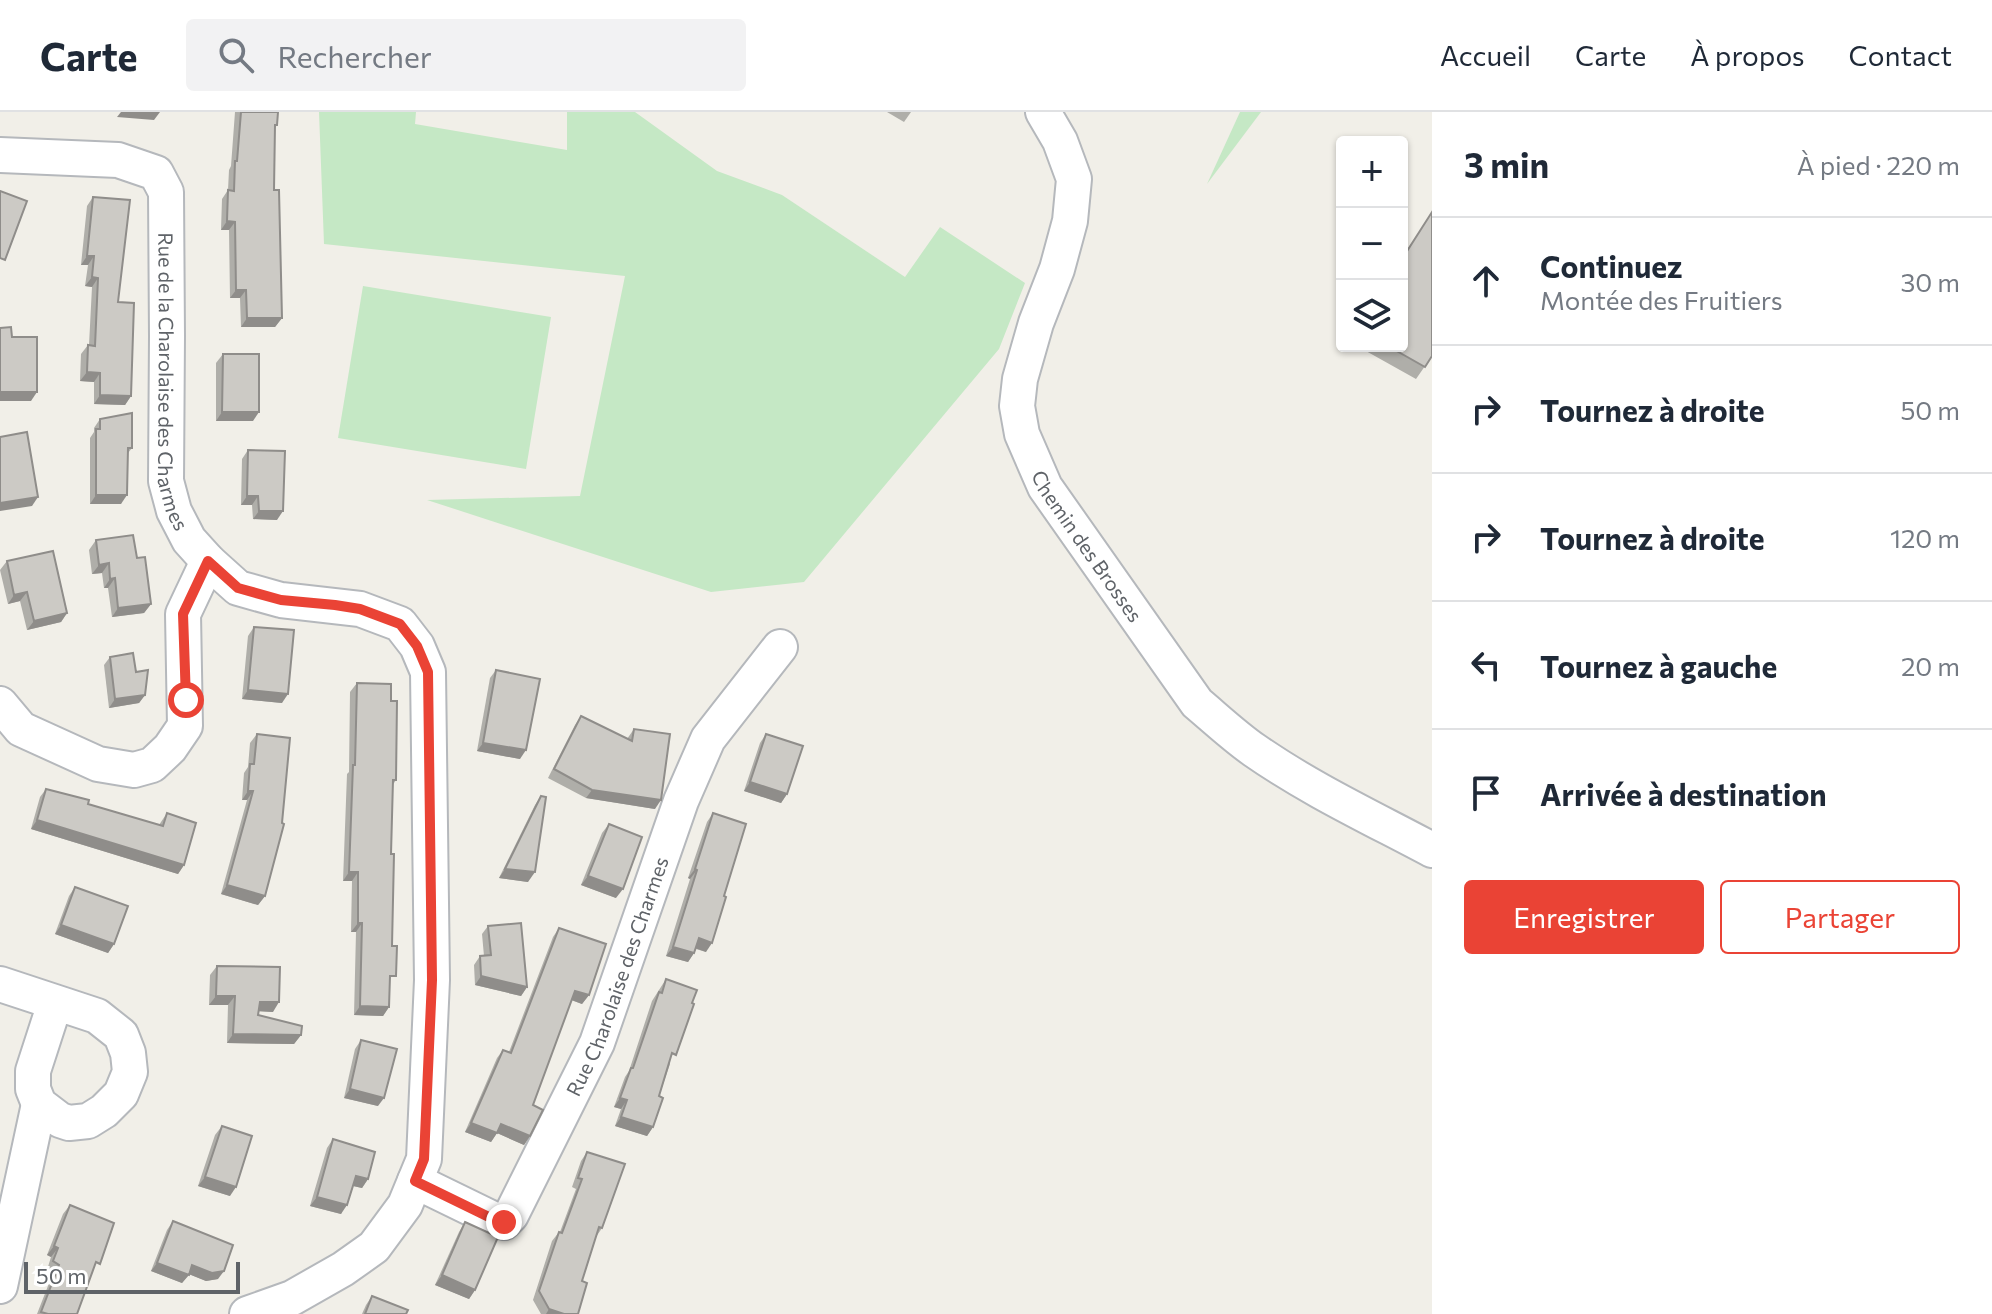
<!DOCTYPE html>
<html lang="fr">
<head>
<meta charset="utf-8">
<style>
  :root { --surface:#fff; --page:#f2f2f3; --text:#1f2937; --muted:#747a83; --line:#e0e1e3; --accent:#ea4335 }
  body { margin:0; font-family:Commissioner,sans-serif; background:var(--page); color:var(--text) }
  .controls { position:absolute; right:24px; top:24px; display:grid; overflow:hidden; border-radius:8px; box-shadow:0 2px 6px #0004 }
  .controls button { width:72px; height:72px; display:grid; place-items:center; padding:0; border:0; border-bottom:2px solid var(--line); background:var(--surface); color:var(--text); font:40px sans-serif }
  .scale { position:absolute; left:24px; bottom:20px; width:216px; box-sizing:border-box; padding-left:8px; border:4px solid #5f6368; border-top:0; font-size:22px; line-height:28px; white-space:nowrap; color:#5f6368; -webkit-text-stroke:6px #fff; paint-order:stroke }
  .stop { position:absolute; width:24px; height:24px; margin:-18px; border:6px solid #ea4335; border-radius:50%; background:#fff }
  .stop.end { background:#ea4335; border-color:#fff; box-shadow:0 2px 8px #0008 }
  .list { margin:0; padding:0; list-style:none }
  h2 { display:flex; justify-content:space-between; align-items:center; height:104px; margin:0; padding:0 32px; font-size:34px }
  h2 small { font-size:26px; font-weight:400; color:var(--muted) }
  .list li { display:grid; grid-template-columns:52px 1fr auto; gap:24px; align-items:center; box-sizing:border-box; height:128px; padding:0 32px; border-top:2px solid var(--line) }
  .list b { display:block; font-size:30px; white-space:nowrap }
  .list p { margin:0; font-size:26px; white-space:nowrap; color:var(--muted) }
  .list em { font-size:26px; font-style:normal; color:var(--muted) }
  .actions { display:flex; gap:16px; padding:24px 32px }
  .actions a { flex:1; padding:18px 0; border:2px solid var(--accent); border-radius:8px; text-align:center; font-size:28px; color:var(--accent) }
  .actions .main { background:var(--accent); color:#fff }
  .icon { flex:none; width:44px; height:44px; fill:none; stroke:currentColor; stroke-width:2; stroke-linecap:round; stroke-linejoin:round }
  .map { position:relative; flex:none; width:1432px; height:1202px; overflow:hidden }
  header { display:flex; align-items:center; gap:48px; box-sizing:border-box; height:112px; padding:0 40px; background:var(--surface); border-bottom:2px solid var(--line) }
  header strong { font-size:38px }
  nav { display:flex; gap:44px; margin-inline-start:auto; font-size:28px }
  .search { width:560px; height:72px; background:var(--page); display:flex; align-items:center; gap:20px; box-sizing:border-box; padding:0 28px; border-radius:8px; color:var(--muted); font-size:30px }
  main { display:flex }
  aside { flex:1; background:var(--surface) }
  .map>svg:first-child { display:block }
  .green { fill:#c5e8c5 }
  .lines { fill:none; stroke-linecap:round; stroke-linejoin:round }
  .minor-casing { stroke:#b5b8bc; stroke-width:38 }
  .minor { stroke:#fff; stroke-width:34 }
  .wall { fill:#afaea9 }
  .shaded-wall { fill:#8f8d8a }
  .building { fill:#cccac5; stroke:#8f8d8a; stroke-width:2 }
  .route { stroke:#ea4335; stroke-width:10 }
  .labels { text-anchor:middle; dominant-baseline:central; stroke-width:7; stroke-linejoin:round; paint-order:stroke }
  .street-label { font-size:20px; fill:#5f6368; stroke:#fff }
</style>
</head>
<body>
<header>
<strong>Carte</strong>
<div class="search"><svg class="icon" aria-label="search" viewBox="0 0 24 24"><circle cx="10" cy="10" r="6"/><path d="M15 15l6 6"/></svg>Rechercher</div>
<nav><a>Accueil</a><a>Carte</a><a>À propos</a><a>Contact</a></nav>
</header>
<main>
<div class="map">
<svg width="1432" height="1202" viewBox="0 0 1432 1202">
  <rect width="100%" height="100%" fill="#f1efe8"/>
  <g class="green">
    <path d="M319,0H416L415,12L567,38V0H635L717,59L782,83L905,165L940,115L1025,171L999,237L804,470L711,480L427,388L580,384L625,164L324,132Z"/>
    <path d="M1240,0H1261L1207,72Z"/>
    <path d="M363,174L551,205L526,357L338,326Z"/>
  </g>
  <g class="lines">
    <g class="minor-casing">
      <g id="minor">
        <path id="s1" d="M1043,0L1060,29L1074,67L1070,109L1057,157L1036,211L1020,267L1017,294L1022,322L1045,375L1197,591C1216,607 1234,624 1254,638C1310,677 1372,706 1432,738"/>
        <path id="s2" d="M0,43L118,48L156,61L166,80L167,224L166,369L174,399L189,428L208,449L238,476L281,488L360,497L400,512L417,534L428,560L432,868L424,1047L405,1093L374,1135L343,1157L292,1186L247,1202"/>
        <path d="M0,592L21,617L98,652L134,658L152,653L170,636L185,614L183,502L208,449"/>
        <path d="M0,872L97,904L121,923L128,941L130,960L121,982L104,999L88,1009L69,1011L60,1008L39,992L33,977V959L55,891"/>
        <path id="s3" d="M415,1069L495,1108L504,1110L511,1103L597,931L681,689L708,627L780,535"/>
        <path d="M0,1174L39,992"/>
      </g>
    </g>
    <use href="#minor" class="minor"/>
  </g>
  <g class="wall">
    <path d="M235,0H278L277,13L275,16L274,78L282,206L275,215H241L240,186H230L229,118H221L222,87L228,78L229,58L231,54Z"/>
    <path d="M887,0H911L904,10Z"/>
    <path d="M93,85L118,190L131,284L125,293L94,292V270L80,269L81,242L88,233H89L92,175L85,174L88,153H81L87,94Z"/>
    <path d="M1432,100V244L1416,267L1357,234H1402V146Z"/>
    <path d="M223,242L253,309H216V251Z"/>
    <path d="M100,307L132,336L128,341L121,392H90V326L94,320V316Z"/>
    <path d="M248,338L277,408L253,407L252,393H241L242,347Z"/>
    <path d="M96,428L137,446L151,492L144,501L112,505L108,476H104L102,461L92,462L89,438Z"/>
    <path d="M7,449L67,501L61,510L27,518L20,489L8,492L0,458Z"/>
    <path d="M254,515L282,591L242,587L248,524Z"/>
    <path d="M110,545L136,560L145,583L139,591L109,596L104,553Z"/>
    <path d="M496,558L520,647L477,639L490,566Z"/>
    <path d="M357,571L391,589L396,668L392,674L391,742L389,895L383,904L354,903L356,820H351L352,769H343L347,662L349,660L350,580Z"/>
    <path d="M581,604L627,627L634,617L655,697L586,686L548,666L575,613Z"/>
    <path d="M257,622L265,784L258,793L221,782L247,688H242L244,661L248,655L250,631Z"/>
    <path d="M766,622L787,682L781,691L744,679L760,631Z"/>
    <path d="M46,677L88,692L159,713L167,701L184,753L178,762L31,717L40,685Z"/>
    <path d="M541,684L528,770L499,766L535,693Z"/>
    <path d="M713,701L706,840L696,837L694,841L688,850L666,844L690,767L688,766L707,710Z"/>
    <path d="M609,712L616,786L581,773L602,721Z"/>
    <path d="M75,775L114,832L108,841L55,822L69,784Z"/>
    <path d="M488,814L527,875L521,884L475,873L474,853L480,844H484L482,822Z"/>
    <path d="M559,816L589,883L582,892L571,888L533,993L530,1024L524,1033L497,1021L491,1030L465,1020L497,946L503,938L509,940L553,825Z"/>
    <path d="M217,854L273,900L259,899L258,903L301,923L294,932L227,931L228,893H209L210,863Z"/>
    <path d="M666,867L670,952L659,984L653,1015L647,1024L615,1014L621,997L614,995L625,965L629,959L652,889Z"/>
    <path d="M361,928L378,994L344,986L355,937Z"/>
    <path d="M222,1014L230,1084L198,1074L215,1023Z"/>
    <path d="M333,1027L368,1067L362,1076L353,1074L341,1102L310,1094L327,1036Z"/>
    <path d="M587,1040L602,1116L596,1125L582,1169L578,1202H541L533,1188L552,1129L559,1120H560L576,1077L572,1075L581,1049Z"/>
    <path d="M70,1093L93,1161L92,1160L77,1202H37L53,1161L47,1158L51,1145L47,1143L63,1102Z"/>
    <path d="M173,1109L218,1167L206,1169L189,1162L182,1171L151,1159L167,1118Z"/>
    <path d="M465,1110L475,1178L469,1187L435,1173L459,1120Z"/>
    <path d="M372,1184L406,1202H362L366,1193Z"/>
  </g>
  <g class="shaded-wall">
    <path d="M121,0H160L154,8L117,5Z"/>
    <path d="M227,109L235,110L229,118H221Z"/>
    <path d="M87,144H94L88,153H81Z"/>
    <path d="M92,165L98,166L92,175L85,174Z"/>
    <path d="M236,178H246L240,186H230Z"/>
    <path d="M247,206H282L275,215H241Z"/>
    <path d="M87,260L100,261L94,270L80,269Z"/>
    <path d="M0,280H37L31,289H0Z"/>
    <path d="M100,283L131,284L125,293L94,292Z"/>
    <path d="M222,300H259L253,309H216Z"/>
    <path d="M96,383H127L121,392H90Z"/>
    <path d="M247,384H258L252,393H241Z"/>
    <path d="M38,385L32,394L0,399V391Z"/>
    <path d="M259,399H283L277,408L253,407Z"/>
    <path d="M109,451L102,461L92,462L99,453Z"/>
    <path d="M115,466L108,476H104L110,467Z"/>
    <path d="M27,480L20,489L8,492L14,483Z"/>
    <path d="M151,492L144,501L112,505L118,496Z"/>
    <path d="M67,501L61,510L27,518L34,509Z"/>
    <path d="M248,578L288,582L282,591L242,587Z"/>
    <path d="M145,583L139,591L109,596L115,587Z"/>
    <path d="M483,631L526,638L520,647L477,639Z"/>
    <path d="M750,670L787,682L781,691L744,679Z"/>
    <path d="M592,678L661,688L655,697L586,686Z"/>
    <path d="M248,679H253L247,688H242Z"/>
    <path d="M37,708L184,753L178,762L31,717Z"/>
    <path d="M505,757L535,760L528,770L499,766Z"/>
    <path d="M695,757L697,758L690,767L688,766Z"/>
    <path d="M349,760H358L352,769H343Z"/>
    <path d="M588,764L623,777L616,786L581,773Z"/>
    <path d="M227,773L265,784L258,793L221,782Z"/>
    <path d="M358,811H362L356,820H351Z"/>
    <path d="M61,813L114,832L108,841L55,822Z"/>
    <path d="M699,826L712,831L706,840L692,835Z"/>
    <path d="M673,835L694,841L688,850L666,844Z"/>
    <path d="M481,864L527,875L521,884L475,873Z"/>
    <path d="M575,879L589,883L582,892L569,887Z"/>
    <path d="M216,884H235L228,893H209Z"/>
    <path d="M260,890H279L273,900L254,899Z"/>
    <path d="M360,894L389,895L383,904L354,903Z"/>
    <path d="M233,922L301,923L294,932L227,931Z"/>
    <path d="M350,977L384,986L378,994L344,986Z"/>
    <path d="M620,986L627,988L621,997L614,995Z"/>
    <path d="M621,1005L653,1015L647,1024L615,1014Z"/>
    <path d="M471,1011L501,1012L530,1024L524,1033L497,1021L491,1030L465,1020Z"/>
    <path d="M356,1064L368,1067L362,1076L349,1073Z"/>
    <path d="M205,1065L236,1075L230,1084L198,1074Z"/>
    <path d="M317,1085L347,1093L341,1102L310,1094Z"/>
    <path d="M54,1134L58,1136L51,1145L47,1143Z"/>
    <path d="M157,1151L189,1163L182,1171L151,1159Z"/>
    <path d="M192,1153L224,1159L218,1167L206,1169L186,1161Z"/>
    <path d="M442,1163L475,1178L469,1187L435,1173Z"/>
    <path d="M549,1197L564,1202H546Z"/>
  </g>
  <g class="building">
    <path d="M241,0H278L277,13H275L274,78H279L282,206H247L246,178H236L235,110L227,109L228,78L234,79L235,49H237Z"/>
    <path d="M0,79L27,89L5,148L0,146Z"/>
    <path d="M93,85L130,88L118,190L134,191L131,284L100,283V261L87,260L88,233L95,234L98,166L92,165L94,144H87Z"/>
    <path d="M1432,100V244L1425,255L1388,234H1402V147Z"/>
    <path d="M11,215L12,225H37V280H0V216Z"/>
    <path d="M223,242H259V300H222Z"/>
    <path d="M132,301V336H128L127,383H96V317H100V307Z"/>
    <path d="M27,320L38,385L0,391V325Z"/>
    <path d="M248,338L285,339L283,399H259L258,384H247Z"/>
    <path d="M133,423L137,446L145,445L151,492L118,496L115,466L110,467L109,451L99,453L96,428Z"/>
    <path d="M53,439L67,501L34,509L27,480L14,483L7,449Z"/>
    <path d="M254,515L294,518L288,582L248,578Z"/>
    <path d="M133,541L136,560L148,558L145,583L115,587L110,545Z"/>
    <path d="M496,558L540,567L526,638L483,631Z"/>
    <path d="M357,571L391,572V589H397L396,668H393L391,742H394L392,834H397L396,864H390L389,895L360,894L362,811H358V760H349L353,653H355Z"/>
    <path d="M581,604L632,629L634,617L670,622L661,688L592,678L554,657Z"/>
    <path d="M257,622L290,626L282,711L284,712L265,784L227,773L253,679H248L250,652H254Z"/>
    <path d="M766,622L803,634L787,682L750,670Z"/>
    <path d="M46,677L89,688L88,692L163,714L167,701L196,711L184,753L37,708Z"/>
    <path d="M541,684L546,685L535,760L505,757Z"/>
    <path d="M713,701L746,712L724,784L726,785L712,831L699,826L694,841L673,835L697,758L695,757Z"/>
    <path d="M609,712L642,725L623,777L588,764Z"/>
    <path d="M75,775L128,794L114,832L61,813Z"/>
    <path d="M521,811L527,875L481,864L480,844L491,843L488,814Z"/>
    <path d="M559,816L606,832L589,883L575,879L533,993L543,998L530,1024L501,1012L497,1021L471,1011L503,938L511,941Z"/>
    <path d="M217,854L280,855L279,890H260L258,903L302,914L301,923L233,922L235,884H216Z"/>
    <path d="M666,867L697,878L692,891L694,892L676,943L672,941L659,984L663,986L653,1015L621,1005L627,988L620,986L631,956H633L659,880L662,881Z"/>
    <path d="M361,928L397,937L384,986L350,977Z"/>
    <path d="M222,1014L252,1024L236,1075L205,1065Z"/>
    <path d="M333,1027L375,1040L368,1067L356,1064L347,1093L317,1085Z"/>
    <path d="M587,1040L625,1052L602,1116L599,1115L582,1169L587,1171L578,1202H564L549,1197L539,1179L559,1120L562,1121L582,1067L578,1066Z"/>
    <path d="M70,1093L114,1111L100,1152L96,1150L77,1202H48L41,1200L59,1153L53,1149L58,1136L54,1134Z"/>
    <path d="M173,1109L233,1133L224,1159L212,1161L192,1153L189,1163L157,1151Z"/>
    <path d="M465,1110L498,1125L475,1178L442,1163Z"/>
    <path d="M372,1184L408,1198L406,1202H365Z"/>
  </g>
  <g class="lines">
    <path class="route" d="M186,588L183,502L208,449L238,476L281,488L335,493L360,497L400,512L417,534L428,560L432,868L424,1047L415,1069L495,1108L504,1110"/>
  </g>
  <g class="labels">
    <g class="street-label">
      <text stroke="none"><textPath href="#s2" startOffset="370">Rue de la Charolaise des Charmes</textPath></text>
      <text stroke="none"><textPath href="#s1" startOffset="468">Chemin des Brosses</textPath></text>
      <text stroke="none"><textPath href="#s3" startOffset="370">Rue Charolaise des Charmes</textPath></text>
    </g>
  </g>
</svg>
<div class="controls">
<button>+</button>
<button>−</button>
<button><svg class="icon" aria-label="layers" viewBox="0 0 24 24"><path d="M12 4l9 5-9 5-9-5zM3 14l9 5 9-5"/></svg></button>
</div>
<div class="scale">50 m</div>
<div class="stop" style="left:186px;top:588px"></div>
<div class="stop end" style="left:504px;top:1110px"></div>
</div>
<aside>
<h2>3 min<small>À pied · 220 m</small></h2>
<ul class="list">
<li><svg class="icon" aria-label="ahead" viewBox="0 0 24 24"><path d="M12 20V5M6 11l6-6 6 6"/></svg><div><b>Continuez</b><p>Montée des Fruitiers</p></div><em>30 m</em></li>
<li><svg class="icon" aria-label="right" viewBox="0 0 24 24"><path d="M7 20v-9h11M14 6l5 5-5 5"/></svg><div><b>Tournez à droite</b></div><em>50 m</em></li>
<li><svg class="icon" aria-label="right" viewBox="0 0 24 24"><path d="M7 20v-9h11M14 6l5 5-5 5"/></svg><div><b>Tournez à droite</b></div><em>120 m</em></li>
<li><svg class="icon" aria-label="left" viewBox="0 0 24 24"><path d="M17 20v-9H6M10 6l-5 5 5 5"/></svg><div><b>Tournez à gauche</b></div><em>20 m</em></li>
<li><svg class="icon" aria-label="arrive" viewBox="0 0 24 24"><path d="M6 21V4h12l-3 4 3 4H6"/></svg><div><b>Arrivée à destination</b></div></li>
</ul>
<div class="actions"><a class="main">Enregistrer</a><a>Partager</a></div>
</aside>
</main>
</body>
</html>
